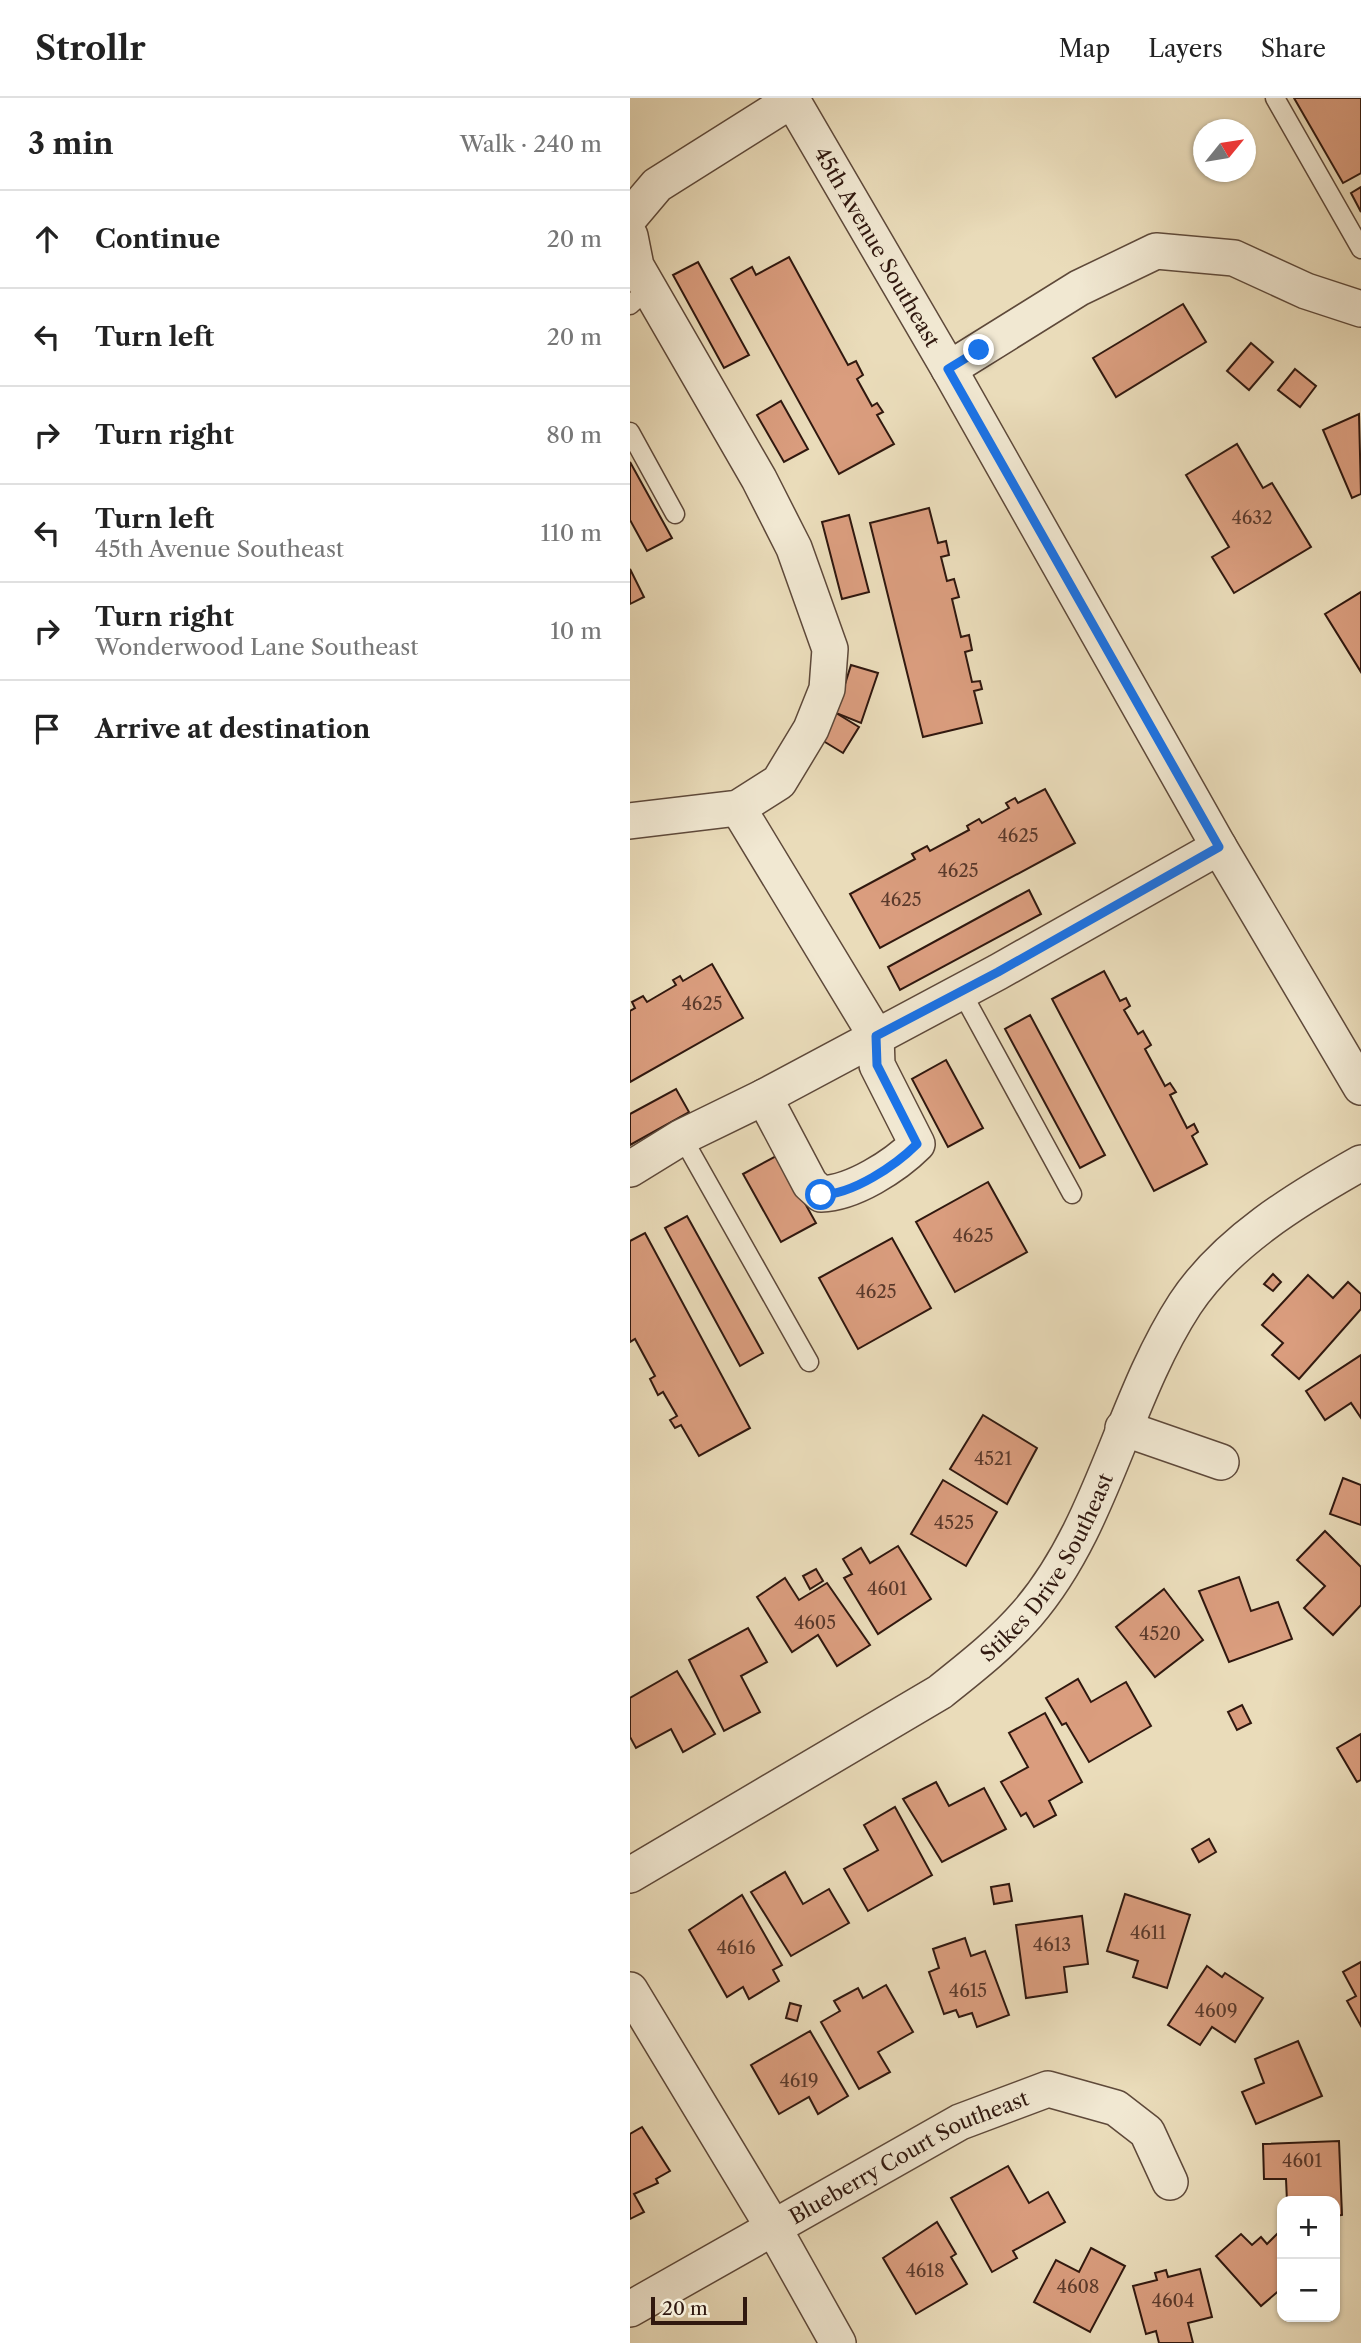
<!DOCTYPE html>
<html lang="en">
<head>
<meta charset="utf-8">
<style>
  :root { --surface:#fff; --page:#f2f2f2; --text:#222; --muted:#767676; --line:#e0e0e0 }
  body { margin:0; font-family:"Libre Caslon Text",serif; background:var(--page); color:var(--text) }
  .controls { position:absolute; right:21px; bottom:21px; display:grid; overflow:hidden; border-radius:14px; box-shadow:0 2px 5px #0004 }
  .controls button { width:63px; height:63px; display:grid; place-items:center; padding:0; border:0; border-bottom:2px solid var(--line); background:var(--surface); color:var(--text); font:35px sans-serif }
  .compass { position:absolute; left:563px; top:21px; width:63px; height:63px; border-radius:50%; background:var(--surface); box-shadow:0 2px 5px #0004; rotate:60deg }
  .scale { position:absolute; left:21px; bottom:18px; width:96px; box-sizing:border-box; padding-left:7px; border:4px solid #30180f; border-top:0; font-size:19px; line-height:24px; white-space:nowrap; color:#30180f; -webkit-text-stroke:5px #f1e8d2; paint-order:stroke }
  .stop { position:absolute; width:21px; height:21px; margin:-16px; border:5px solid #1a73e8; border-radius:50%; background:#fff }
  .stop.end { background:#1a73e8; border-color:#fff; box-shadow:0 2px 7px #0008 }
  .list { margin:0; padding:0; list-style:none }
  h2 { display:flex; justify-content:space-between; align-items:center; height:91px; margin:0; padding:0 28px; font-size:30px }
  h2 small { font-size:23px; font-weight:400; color:var(--muted) }
  .list li { display:grid; grid-template-columns:46px 1fr auto; gap:21px; align-items:center; box-sizing:border-box; height:98px; padding:0 28px; border-top:2px solid var(--line) }
  .list b { display:block; font-size:26px; white-space:nowrap }
  .list p { margin:0; font-size:23px; white-space:nowrap; color:var(--muted) }
  .list em { font-size:23px; font-style:normal; color:var(--muted) }
  .icon { flex:none; width:38px; height:38px; fill:none; stroke:currentColor; stroke-width:2; stroke-linecap:round; stroke-linejoin:round }
  .map { position:relative; flex:none; width:731px; height:2245px; overflow:hidden }
  header { display:flex; align-items:center; gap:42px; box-sizing:border-box; height:98px; padding:0 35px; background:var(--surface); border-bottom:2px solid var(--line) }
  header strong { font-size:33px }
  nav { display:flex; gap:38px; margin-inline-start:auto; font-size:24px }
  main { display:flex }
  aside { flex:1; background:var(--surface) }
  .map>svg:first-child { display:block }
  .building { fill:#da9d7e; stroke:#30180f; stroke-width:2 }
  .lines { fill:none; stroke-linecap:round; stroke-linejoin:round }
  .lane-casing { stroke:#5e493a; stroke-width:21 }
  .street-casing { stroke:#5e493a; stroke-width:38 }
  .lane { stroke:#f1e8d2; stroke-width:18 }
  .street { stroke:#f1e8d2; stroke-width:35 }
  .route { stroke:#1a73e8; stroke-width:9 }
  .labels { text-anchor:middle; dominant-baseline:central; stroke-width:7; stroke-linejoin:round; paint-order:stroke }
  .number-label { font-size:18px; fill:#5a392b }
  .street-label { font-size:21px; fill:#30180f; stroke:#f1e8d2 }
</style>
</head>
<body>
<header>
<strong>Strollr</strong>
<nav><a>Map</a><a>Layers</a><a>Share</a></nav>
</header>
<main>
<aside>
<h2>3 min<small>Walk · 240 m</small></h2>
<ul class="list">
<li><svg class="icon" aria-label="ahead" viewBox="0 0 24 24"><path d="M12 20V5M6 11l6-6 6 6"/></svg><div><b>Continue</b></div><em>20 m</em></li>
<li><svg class="icon" aria-label="left" viewBox="0 0 24 24"><path d="M17 20v-9H6M10 6l-5 5 5 5"/></svg><div><b>Turn left</b></div><em>20 m</em></li>
<li><svg class="icon" aria-label="right" viewBox="0 0 24 24"><path d="M7 20v-9h11M14 6l5 5-5 5"/></svg><div><b>Turn right</b></div><em>80 m</em></li>
<li><svg class="icon" aria-label="left" viewBox="0 0 24 24"><path d="M17 20v-9H6M10 6l-5 5 5 5"/></svg><div><b>Turn left</b><p>45th Avenue Southeast</p></div><em>110 m</em></li>
<li><svg class="icon" aria-label="right" viewBox="0 0 24 24"><path d="M7 20v-9h11M14 6l5 5-5 5"/></svg><div><b>Turn right</b><p>Wonderwood Lane Southeast</p></div><em>10 m</em></li>
<li><svg class="icon" aria-label="arrive" viewBox="0 0 24 24"><path d="M6 21V4h12l-3 4 3 4H6"/></svg><div><b>Arrive at destination</b></div></li>
</ul>
</aside>
<div class="map">
<svg width="731" height="2245" viewBox="0 0 731 2245">
  <rect width="100%" height="100%" fill="#eadcba"/>
  <filter id="stains"><feTurbulence type="fractalNoise" baseFrequency=".00286" numOctaves="4"/><feColorMatrix values="0 0 0 0 .2 0 0 0 0 .09 0 0 0 0 .02 0 0 0 .5 -.17"/></filter>
  <radialGradient id="worn" r=".72"><stop offset=".6" stop-color="#630" stop-opacity="0"/><stop offset="1" stop-color="#630" stop-opacity=".3"/></radialGradient>
  <g class="building">
    <path d="M664,0H731V75L713,85Z"/>
    <path d="M731,89V114L721,95Z"/>
    <path d="M159,159L218,267L226,263L233,277L227,281L242,308L247,305L253,314L247,317L264,346L209,376L101,181L122,169L126,177Z"/>
    <path d="M68,164L119,257L94,270L43,177Z"/>
    <path d="M553,206L576,244L486,299L463,260Z"/>
    <path d="M621,245L643,264L619,292L597,273Z"/>
    <path d="M665,271L686,288L670,309L648,292Z"/>
    <path d="M151,303L178,351L154,364L127,317Z"/>
    <path d="M729,316L731,396L722,400L693,332Z"/>
    <path d="M607,346L633,390L642,385L681,449L604,495L582,459L599,449L556,377Z"/>
    <path d="M0,364L42,440L17,453L0,422Z"/>
    <path d="M299,410L308,445L316,443L319,457L311,459L317,483L324,481L329,499L322,501L331,539L339,537L342,552L335,554L342,584L350,583L352,591L344,593L352,625L293,639L240,425Z"/>
    <path d="M219,417L239,494L212,501L192,424Z"/>
    <path d="M0,471L14,499L0,506Z"/>
    <path d="M731,494V574L695,516Z"/>
    <path d="M221,567L248,575L231,625L206,615Z"/>
    <path d="M206,615L229,629L213,655L190,641Z"/>
    <path d="M415,691L445,745L250,850L220,796L285,761L282,756L297,748L300,753L339,732L337,728L349,721L352,725L379,710L376,705L385,700L388,705Z"/>
    <path d="M399,792L411,816L270,892L258,869Z"/>
    <path d="M82,866L113,920L0,984V913L5,910L2,904L13,898L17,904L46,887L43,882L50,878L53,883Z"/>
    <path d="M474,873L490,903L496,900L500,908L494,912L508,936L513,933L521,947L515,951L535,988L540,985L546,994L540,997L557,1030L564,1026L568,1034L562,1038L577,1066L524,1093L422,901Z"/>
    <path d="M400,917L475,1057L450,1070L375,931Z"/>
    <path d="M316,962L353,1030L318,1049L282,981Z"/>
    <path d="M46,991L59,1014L0,1047V1016Z"/>
    <path d="M148,1057L186,1125L151,1144L113,1076Z"/>
    <path d="M358,1084L397,1154L325,1194L286,1124Z"/>
    <path d="M57,1118L133,1255L110,1268L35,1130Z"/>
    <path d="M15,1135L120,1330L69,1358L51,1327L45,1330L40,1322L47,1318L33,1294L28,1297L20,1281L25,1278L5,1241L0,1244V1143Z"/>
    <path d="M262,1140L301,1210L228,1251L189,1180Z"/>
    <path d="M643,1176L651,1184L643,1193L634,1186Z"/>
    <path d="M678,1177L703,1200L718,1184L731,1196V1211L669,1281L642,1257L653,1245L632,1227Z"/>
    <path d="M731,1257V1320L721,1305L695,1322L676,1293Z"/>
    <path d="M353,1317L407,1350L377,1406L320,1371Z"/>
    <path d="M713,1380L731,1387V1427L700,1416Z"/>
    <path d="M313,1382L367,1414L336,1468L281,1436Z"/>
    <path d="M695,1433L731,1469V1507L703,1537L674,1510L695,1488L667,1462Z"/>
    <path d="M268,1448L301,1501L248,1536L214,1480L222,1476L213,1461L231,1450L240,1465Z"/>
    <path d="M186,1471L193,1483L180,1491L173,1478Z"/>
    <path d="M609,1479L621,1513L648,1504L662,1541L599,1564L569,1493Z"/>
    <path d="M155,1480L169,1502L197,1485L240,1547L207,1568L188,1537L162,1554L127,1499Z"/>
    <path d="M534,1491L573,1542L525,1579L486,1529Z"/>
    <path d="M118,1530L137,1564L111,1578L130,1614L94,1633L59,1562Z"/>
    <path d="M47,1573L85,1636L53,1654L41,1631L6,1650L0,1639V1600Z"/>
    <path d="M448,1581L461,1604L496,1584L521,1628L459,1664L436,1625L432,1627L416,1600Z"/>
    <path d="M612,1607L621,1625L607,1632L598,1614Z"/>
    <path d="M415,1615L452,1684L419,1703L426,1717L404,1729L396,1715L391,1718L371,1684L398,1669L379,1635Z"/>
    <path d="M731,1636V1682L727,1684L707,1650Z"/>
    <path d="M306,1684L319,1708L354,1690L376,1731L312,1764L273,1701Z"/>
    <path d="M265,1709L302,1777L238,1813L214,1771L248,1752L234,1727Z"/>
    <path d="M579,1741L586,1754L569,1764L562,1751Z"/>
    <path d="M155,1774L173,1806L199,1791L219,1825L161,1858L121,1794Z"/>
    <path d="M379,1786L382,1803L364,1806L361,1789Z"/>
    <path d="M495,1796L560,1817L537,1890L503,1879L508,1863L477,1853Z"/>
    <path d="M112,1797L152,1867L143,1872L149,1883L119,1901L113,1889L97,1899L59,1832Z"/>
    <path d="M452,1818L458,1866L434,1869L437,1894L396,1900L386,1827Z"/>
    <path d="M335,1840L341,1858L355,1853L379,1917L347,1929L342,1915L329,1919L326,1912L314,1916L299,1874L309,1870L303,1851Z"/>
    <path d="M731,1864V1928L717,1903L726,1898L713,1874Z"/>
    <path d="M577,1868L592,1879L595,1875L633,1900L605,1944L582,1929L570,1947L538,1927Z"/>
    <path d="M256,1887L283,1934L248,1954L260,1974L229,1991L191,1924L210,1913L204,1903L228,1890L233,1900Z"/>
    <path d="M160,1905L171,1908L167,1923L156,1920Z"/>
    <path d="M180,1933L218,1998L188,2016L179,1999L149,2016L121,1967Z"/>
    <path d="M668,1943L692,1998L626,2026L612,1994L634,1985L625,1961Z"/>
    <path d="M12,2029L40,2073L26,2081L28,2085L4,2096L14,2114L0,2121V2036Z"/>
    <path d="M709,2043L712,2117L705,2118V2103H657L656,2081H634L633,2046Z"/>
    <path d="M378,2068L399,2105L418,2094L435,2124L383,2153L387,2160L362,2174L321,2100Z"/>
    <path d="M307,2124L326,2156L321,2159L337,2186L286,2216L253,2160Z"/>
    <path d="M648,2135L652,2140V2190L631,2208L586,2158L611,2136L622,2147L631,2139L637,2146Z"/>
    <path d="M461,2150L495,2168L460,2234L404,2204L426,2162L449,2174Z"/>
    <path d="M570,2171L582,2219L558,2225L563,2245H529L526,2233L516,2236L503,2188L527,2182L525,2175L536,2172L538,2179Z"/>
  </g>
  <g class="lines">
    <g class="lane-casing">
      <g id="lane">
        <path d="M645,0L731,151"/>
        <path d="M0,207L19,190"/>
        <path d="M0,334L45,416"/>
        <path d="M331,893L442,1096"/>
        <path d="M52,1039L179,1264"/>
      </g>
    </g>
    <g class="street-casing">
      <g id="street">
        <path id="s1" d="M161,0L319,271L589,749L731,989"/>
        <path d="M0,119L27,87L162,2"/>
        <path d="M0,138L6,168L129,381L164,450L200,551L197,591L181,631L149,684L108,710L0,723"/>
        <path d="M319,271L449,190L526,153L604,160L676,193L731,211"/>
        <path d="M108,710L246,938L247,967L287,1046C265,1068 223,1095 191,1096L180,1086L134,999"/>
        <path d="M0,1071L52,1039L134,999L368,874L589,749"/>
        <path d="M493,1330L591,1364"/>
        <path id="s2" d="M0,1777L310,1594C340,1570 371,1546 397,1516C473,1428 492,1303 555,1206C596,1144 667,1101 731,1065"/>
        <path d="M0,1892L143,2129L208,2245"/>
        <path id="s3" d="M0,2211L330,2024L418,1991L486,2010L517,2034L540,2084"/>
      </g>
    </g>
    <use href="#lane" class="lane"/>
    <use href="#street" class="street"/>
  </g>
  <g class="lines">
    <path class="route" d="M191,1097C223,1096 265,1068 287,1046L247,967L246,938L368,874L589,749L318,271L349,252"/>
  </g>
  <g class="labels">
    <g class="number-label">
      <text x="622" y="420">4632</text>
      <text x="388" y="738">4625</text>
      <text x="328" y="773">4625</text>
      <text x="271" y="802">4625</text>
      <text x="72" y="906">4625</text>
      <text x="343" y="1138">4625</text>
      <text x="246" y="1194">4625</text>
      <text x="363" y="1361">4521</text>
      <text x="324" y="1425">4525</text>
      <text x="257" y="1491">4601</text>
      <text x="185" y="1525">4605</text>
      <text x="530" y="1536">4520</text>
      <text x="518" y="1835">4611</text>
      <text x="422" y="1847">4613</text>
      <text x="106" y="1850">4616</text>
      <text x="338" y="1893">4615</text>
      <text x="586" y="1913">4609</text>
      <text x="169" y="1983">4619</text>
      <text x="672" y="2063">4601</text>
      <text x="295" y="2173">4618</text>
      <text x="448" y="2189">4608</text>
      <text x="543" y="2203">4604</text>
    </g>
    <g class="street-label">
      <text stroke="none"><textPath href="#s1" startOffset="172">45th Avenue Southeast</textPath></text>
      <text stroke="none"><textPath href="#s2" startOffset="527">Stikes Drive Southeast</textPath></text>
      <text stroke="none"><textPath href="#s3" startOffset="318">Blueberry Court Southeast</textPath></text>
    </g>
  </g>
  <rect width="100%" height="100%" filter="url(#stains)"/>
  <rect width="100%" height="100%" fill="url(#worn)"/>
</svg>
<div class="controls">
<button>+</button>
<button>−</button>
</div>
<svg class="compass" viewBox="-18 -18 36 36"><path d="M0-13l5 13h-10z" fill="#e53935"/><path d="M0 13l5-13h-10z" fill="#767676"/></svg>
<div class="scale">20 m</div>
<div class="stop" style="left:191px;top:1097px"></div>
<div class="stop end" style="left:349px;top:252px"></div>
</div>
</main>
</body>
</html>
